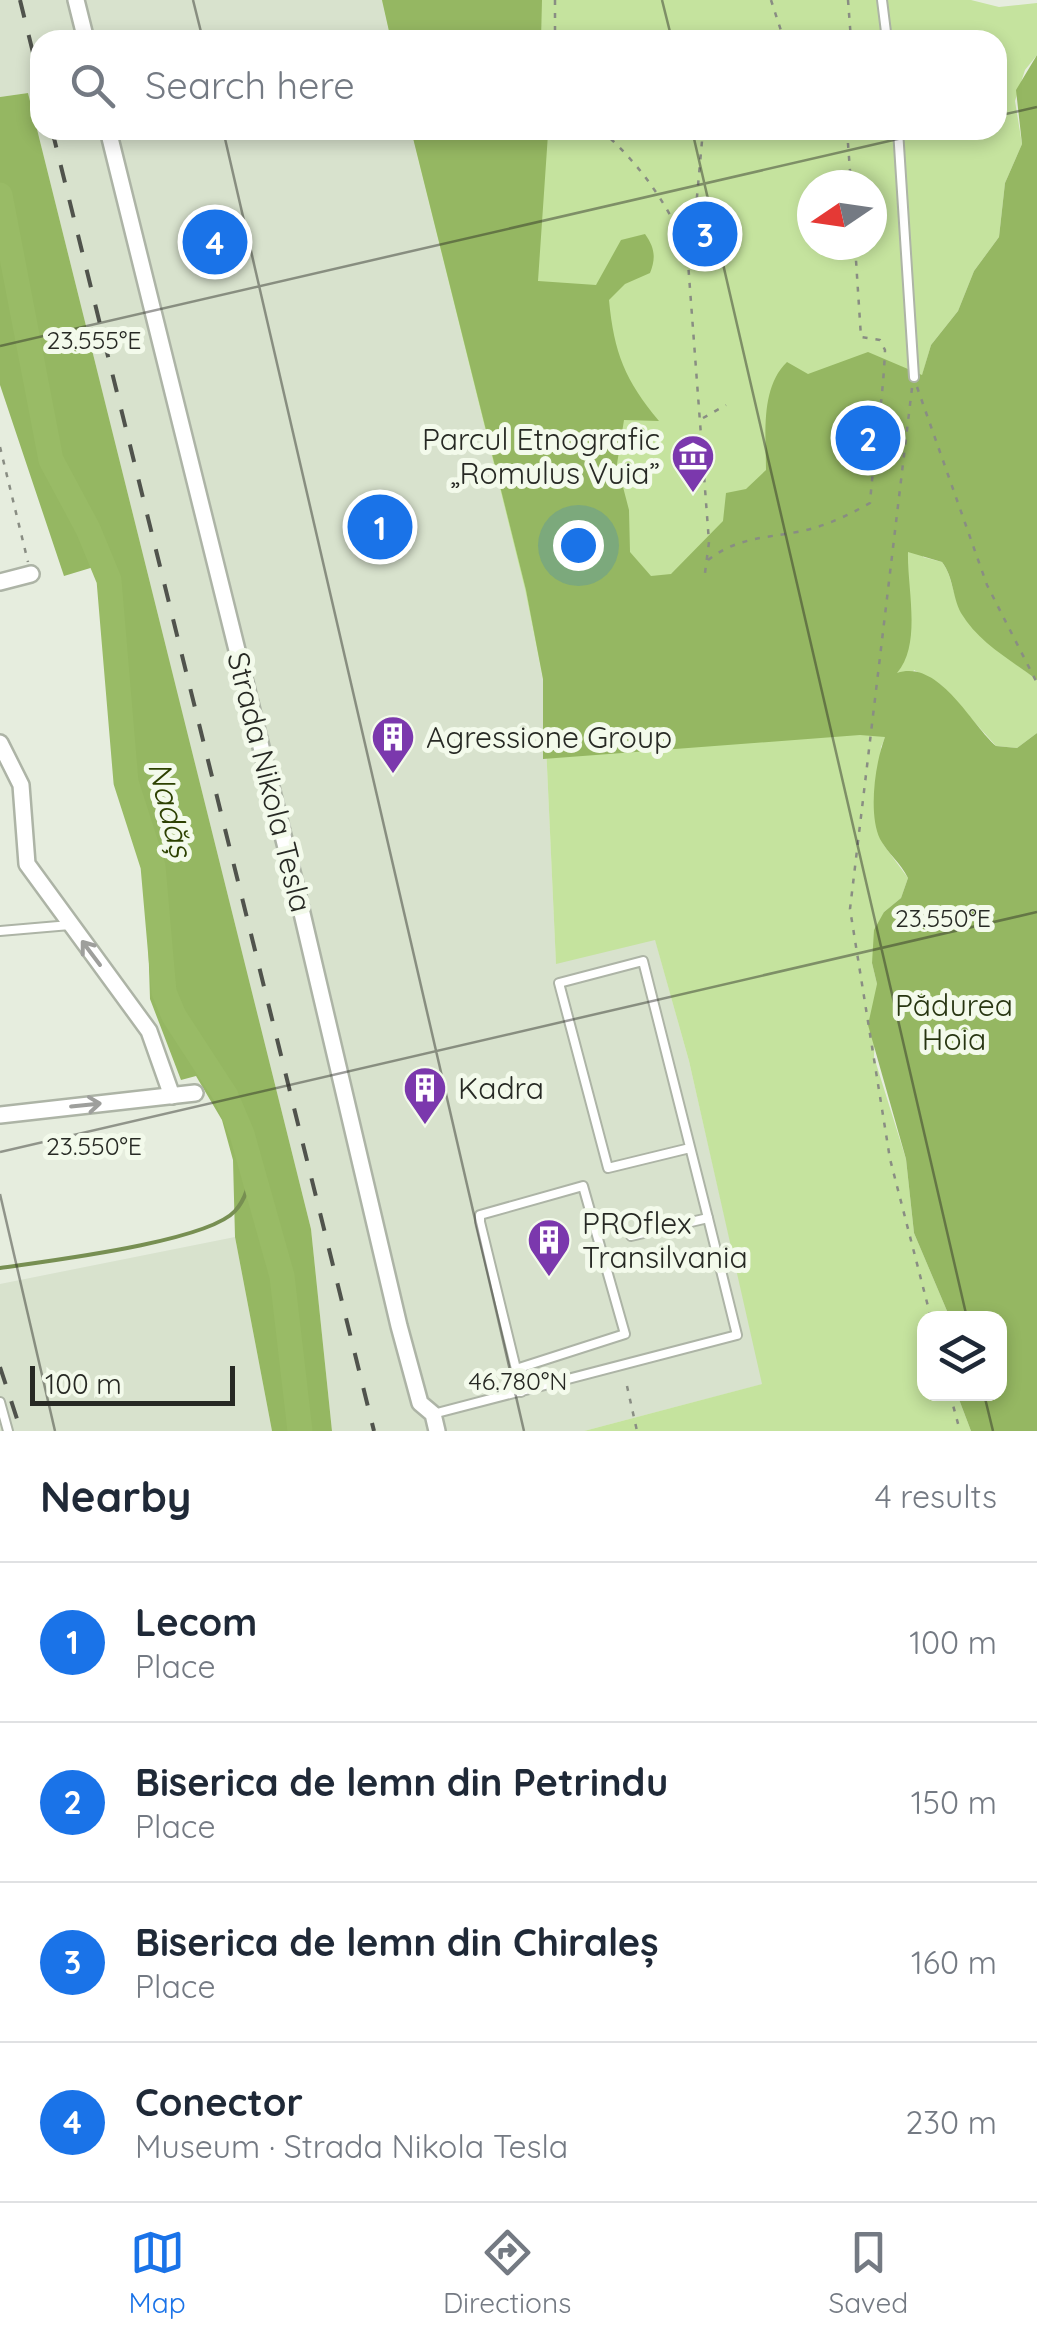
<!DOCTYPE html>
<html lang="en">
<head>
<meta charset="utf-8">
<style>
  :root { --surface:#fff; --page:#f2f2f3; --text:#1f2937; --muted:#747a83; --line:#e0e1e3; --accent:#1a73e8 }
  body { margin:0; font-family:Quicksand,sans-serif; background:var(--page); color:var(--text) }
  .controls { position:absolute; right:30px; bottom:30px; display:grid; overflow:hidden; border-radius:20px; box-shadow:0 5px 15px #0003 }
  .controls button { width:90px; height:90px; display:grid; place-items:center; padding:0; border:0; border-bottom:2px solid var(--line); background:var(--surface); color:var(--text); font:50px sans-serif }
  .compass { position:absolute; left:797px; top:170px; width:90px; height:90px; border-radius:50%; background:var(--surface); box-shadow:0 5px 15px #0003; rotate:257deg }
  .scale { position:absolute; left:30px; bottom:25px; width:205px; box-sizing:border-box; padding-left:10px; border:5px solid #272924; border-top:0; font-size:28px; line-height:35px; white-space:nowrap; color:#272924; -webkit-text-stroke:8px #f3faeb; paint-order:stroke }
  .you { position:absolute; left:578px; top:545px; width:35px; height:35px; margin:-25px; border:8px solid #fff; border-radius:50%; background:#1a73e8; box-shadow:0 0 0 15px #1a73e833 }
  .badge { display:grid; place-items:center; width:65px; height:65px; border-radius:50%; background:var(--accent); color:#fff; font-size:32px; font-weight:700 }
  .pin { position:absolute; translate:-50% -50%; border:5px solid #fff; box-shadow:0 2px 10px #0006 }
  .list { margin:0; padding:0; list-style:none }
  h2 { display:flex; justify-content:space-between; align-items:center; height:130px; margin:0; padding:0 40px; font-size:42px }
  h2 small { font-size:32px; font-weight:400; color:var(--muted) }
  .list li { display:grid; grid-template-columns:65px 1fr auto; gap:30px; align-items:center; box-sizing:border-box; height:160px; padding:0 40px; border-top:2px solid var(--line) }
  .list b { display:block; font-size:38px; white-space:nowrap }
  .list p { margin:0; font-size:32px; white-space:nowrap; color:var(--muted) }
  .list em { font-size:32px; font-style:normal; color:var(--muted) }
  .icon { flex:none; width:55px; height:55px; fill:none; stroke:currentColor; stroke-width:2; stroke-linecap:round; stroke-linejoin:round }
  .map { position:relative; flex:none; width:1037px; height:1431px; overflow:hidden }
  .search { position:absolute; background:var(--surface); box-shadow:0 5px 15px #0003; left:30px; right:30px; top:30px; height:110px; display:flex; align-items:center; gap:25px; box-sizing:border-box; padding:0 35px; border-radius:30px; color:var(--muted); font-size:38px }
  .sheet { height:770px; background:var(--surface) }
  nav { display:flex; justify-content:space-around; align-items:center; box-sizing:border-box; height:140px; border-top:2px solid var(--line); background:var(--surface); font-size:28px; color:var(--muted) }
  nav a { display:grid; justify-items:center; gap:5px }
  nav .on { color:var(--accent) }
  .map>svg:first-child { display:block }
  .built { fill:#d8e2cd }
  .green { fill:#c5e39e; fill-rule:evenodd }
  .forest { fill:#95b762 }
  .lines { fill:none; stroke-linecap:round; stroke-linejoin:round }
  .stream { stroke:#778f52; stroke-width:4 }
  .river { stroke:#9b6; stroke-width:25 }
  .lane-casing { stroke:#adb4a6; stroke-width:12 }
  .street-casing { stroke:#adb4a6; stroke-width:20 }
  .path { stroke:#898d83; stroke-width:2.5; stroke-dasharray:5 8; stroke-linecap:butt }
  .lane { stroke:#fff; stroke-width:8 }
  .street { stroke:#fff; stroke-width:15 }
  .rail { stroke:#50534c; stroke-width:4; stroke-dasharray:18 18; stroke-linecap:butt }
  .oneway { stroke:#9e9f9c }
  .ticks { fill:none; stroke:#272924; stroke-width:2.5; stroke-opacity:0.45 }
  .labels { text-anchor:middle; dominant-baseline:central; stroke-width:10; stroke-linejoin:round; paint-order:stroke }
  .poi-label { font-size:30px; fill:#272924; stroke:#f3faeb; text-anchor:start }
  .street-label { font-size:30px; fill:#272924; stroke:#f3faeb }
  .park-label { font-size:30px; fill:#273511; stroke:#f3faeb }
  .water-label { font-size:32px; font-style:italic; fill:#2d4101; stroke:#f3faeb }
  .ticks-label { font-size:25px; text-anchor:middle; fill:#272924; stroke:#f3faeb; stroke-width:10; stroke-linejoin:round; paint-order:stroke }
</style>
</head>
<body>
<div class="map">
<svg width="1037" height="1431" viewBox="0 0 1037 1431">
  <rect width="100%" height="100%" fill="#e6edde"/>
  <g class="built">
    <path d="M0,0H382L391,40H40V130H411L525,590L543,679L556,963L655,939L689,1061L763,1384L584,1431H332L311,1229L28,93L0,97Z"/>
    <path d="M235,1237L272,1431H0V1284Z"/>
  </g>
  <path class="green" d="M382,0H971L999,7L1037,3V55L1025,70L1015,101L1022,144L1005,183L999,237L974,271L958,311L931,345L922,376L923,557L942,562C951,574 951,586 957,600C972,636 1008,657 1037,680V733L1017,748L996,746L941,685L914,670L881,747L877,792L883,844L908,878L901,898L884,912L872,963L877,984L874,1057L906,1159L914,1233L950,1318H924V1394H957L971,1431H584L762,1384L689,1061L655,940L556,964L543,679L525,590L411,130H997V40H391ZM812,185H872V245H812Z"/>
  <g class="forest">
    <path d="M382,0H542L541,40H391Z"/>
    <path d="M1037,55V680C1011,660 979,643 961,613C952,596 954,578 942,562L908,552C907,588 922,644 897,673C939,659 970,723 996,746L1017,748L1037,733V1431H971L957,1394H1000V1318H950L914,1233L906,1159L868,1025L877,984L872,963L874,930L884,912L901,898L908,878C901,863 888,854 880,839C868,814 875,763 885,737L860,735L543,759V679L526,590L411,130H505L513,140L548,134L538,281L596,285L621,240L645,234C655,248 656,258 650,273L625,284L609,300C614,353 625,380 659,421L624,420L617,464L629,510L630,552L651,576L671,574L723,521L726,493L746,489L766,470C766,435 760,388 787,362L808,374L868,352L922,375L931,345L958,311L974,271L999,237L1005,183L1022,144L1016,90Z"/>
    <path d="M28,93L311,1229L332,1431H272L235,1237L233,1160L222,1120L196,1076L181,1080L150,999L146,874L115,754L108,618L97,566L64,576L0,385V97Z"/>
  </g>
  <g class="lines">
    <path class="stream" d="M0,1268C47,1261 207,1242 235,1211C246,1199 249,1184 252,1168"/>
    <path class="river" d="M0,195L51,460L88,529L109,580L126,782L153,866L164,992L174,1016L226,1096L242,1134L282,1276L300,1431"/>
    <g class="lane-casing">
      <g id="lane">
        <path d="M882,0L887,40"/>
        <path d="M898,130L914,377"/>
        <path d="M0,931L70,925"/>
        <path d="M690,1148L608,1168L559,983L643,961L708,1218"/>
        <path d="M516,1369L625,1334L583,1186L480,1215V1222L516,1369L521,1392"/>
        <path d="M0,1402L8,1431"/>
        <path d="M433,1414L737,1335L708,1218L631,1236"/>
      </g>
    </g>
    <g class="street-casing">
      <g id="street">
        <path d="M76,0L86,40"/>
        <path d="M108,130L297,892L399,1326L420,1403L433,1414L437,1431"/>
        <path d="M0,582L31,574"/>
        <path d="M0,743L21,785L27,864L149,1031L172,1096"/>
        <path d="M0,1115L195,1093"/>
      </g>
    </g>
    <g class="path">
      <path d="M555,0V40"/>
      <path d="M771,0L784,40"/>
      <path d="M848,0L851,40"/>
      <path d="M745,31L748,40"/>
      <path d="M731,40H742"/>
      <path d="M601,130C639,163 667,203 687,249L709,542L705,573"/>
      <path d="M847,130L851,185"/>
      <path d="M691,263L703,130"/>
      <path d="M917,387L987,585L1037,683"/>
      <path d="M912,388L850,909L890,1159L931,1318"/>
      <path d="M703,418L726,405"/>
      <path d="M0,447L28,562"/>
      <path d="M708,560C736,538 764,538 797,532C824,527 847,516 870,503C874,451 883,403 885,350L880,340L861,337L855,245"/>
      <path d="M627,1386L637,1431"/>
      <path d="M950,1394L960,1431"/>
    </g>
    <use href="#lane" class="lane"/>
    <use href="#street" class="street"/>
    <g class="rail">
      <path d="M20,0L40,81"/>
      <path d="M52,130L374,1431"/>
      <path d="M0,1367L21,1431"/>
    </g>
  </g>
  <defs><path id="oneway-shaft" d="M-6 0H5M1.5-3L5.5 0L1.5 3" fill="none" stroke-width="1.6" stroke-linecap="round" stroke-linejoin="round" transform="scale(2.5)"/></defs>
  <g class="oneway">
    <use href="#oneway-shaft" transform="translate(91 953) rotate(-127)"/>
    <use href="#oneway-shaft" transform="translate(86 1105) rotate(-6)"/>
  </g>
  <path class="ticks" d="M193,0L203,40M662,0L672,40M997,116L1037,107M223,130L524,1431M692,130L967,1318M0,346L937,130M0,1152L1037,912M0,1194L55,1431M984,1394L993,1431"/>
  <defs>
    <g id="museum-pin" transform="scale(2.25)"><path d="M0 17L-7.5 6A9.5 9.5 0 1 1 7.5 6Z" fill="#7b38ad" stroke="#f3faeb"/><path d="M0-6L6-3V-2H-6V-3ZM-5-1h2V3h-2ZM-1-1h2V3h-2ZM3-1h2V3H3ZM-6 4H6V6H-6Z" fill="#fff"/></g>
    <g id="building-pin" transform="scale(2.25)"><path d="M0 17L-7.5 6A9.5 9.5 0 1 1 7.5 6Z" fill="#7b38ad" stroke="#f3faeb"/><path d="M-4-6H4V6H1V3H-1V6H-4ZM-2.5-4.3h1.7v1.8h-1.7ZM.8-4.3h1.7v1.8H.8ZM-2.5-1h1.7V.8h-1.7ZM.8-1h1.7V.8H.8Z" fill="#fff"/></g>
  </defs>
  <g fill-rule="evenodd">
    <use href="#museum-pin" x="693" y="456"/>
    <use href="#building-pin" x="393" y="737"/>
    <use href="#building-pin" x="425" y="1088"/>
    <use href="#building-pin" x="549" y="1240"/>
  </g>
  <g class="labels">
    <g class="poi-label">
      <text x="660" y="439" text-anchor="end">Parcul Etnografic<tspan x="660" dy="34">„Romulus Vuia”</tspan></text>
      <text x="426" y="737">Agressione Group</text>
      <text x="458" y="1088">Kadra</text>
      <text x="582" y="1223">PROflex<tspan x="582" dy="34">Transilvania</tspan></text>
    </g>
    <g class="street-label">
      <text transform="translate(270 782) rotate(76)">Strada Nikola Tesla</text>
    </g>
    <g class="park-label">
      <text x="954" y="1005">Pădurea<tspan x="954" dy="34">Hoia</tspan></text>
    </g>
    <g class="water-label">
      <text transform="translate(171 809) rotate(76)">Nadăș</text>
    </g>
  </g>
  <g class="ticks-label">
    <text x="94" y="349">23.555°E</text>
    <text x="943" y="927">23.550°E</text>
    <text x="94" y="1155">23.550°E</text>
    <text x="518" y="1390">46.780°N</text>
  </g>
</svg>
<div class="controls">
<button><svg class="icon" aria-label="layers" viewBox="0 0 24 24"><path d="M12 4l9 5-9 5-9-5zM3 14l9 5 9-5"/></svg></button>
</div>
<svg class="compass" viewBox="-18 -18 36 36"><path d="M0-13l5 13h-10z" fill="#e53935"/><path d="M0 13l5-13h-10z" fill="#747a83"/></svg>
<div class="scale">100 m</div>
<div class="you"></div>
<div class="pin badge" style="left:380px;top:527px">1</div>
<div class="pin badge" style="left:868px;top:438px">2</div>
<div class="pin badge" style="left:705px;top:234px">3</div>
<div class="pin badge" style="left:215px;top:242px">4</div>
<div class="search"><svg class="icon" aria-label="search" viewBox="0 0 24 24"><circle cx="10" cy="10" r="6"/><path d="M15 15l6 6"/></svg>Search here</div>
</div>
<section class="sheet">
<h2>Nearby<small>4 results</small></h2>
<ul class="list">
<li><span class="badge">1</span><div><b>Lecom</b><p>Place</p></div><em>100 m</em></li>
<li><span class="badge">2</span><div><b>Biserica de lemn din Petrindu</b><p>Place</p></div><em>150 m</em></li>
<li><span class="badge">3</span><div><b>Biserica de lemn din Chiraleș</b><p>Place</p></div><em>160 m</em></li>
<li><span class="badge">4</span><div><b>Conector</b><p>Museum · Strada Nikola Tesla</p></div><em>230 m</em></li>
</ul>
</section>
<nav>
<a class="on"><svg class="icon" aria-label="map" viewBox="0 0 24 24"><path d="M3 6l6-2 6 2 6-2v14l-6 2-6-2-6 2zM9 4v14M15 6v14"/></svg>Map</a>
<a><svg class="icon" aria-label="directions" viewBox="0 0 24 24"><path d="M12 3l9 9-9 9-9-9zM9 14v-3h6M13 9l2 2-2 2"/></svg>Directions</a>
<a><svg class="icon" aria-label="saved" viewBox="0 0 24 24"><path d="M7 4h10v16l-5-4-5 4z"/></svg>Saved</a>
</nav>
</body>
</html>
